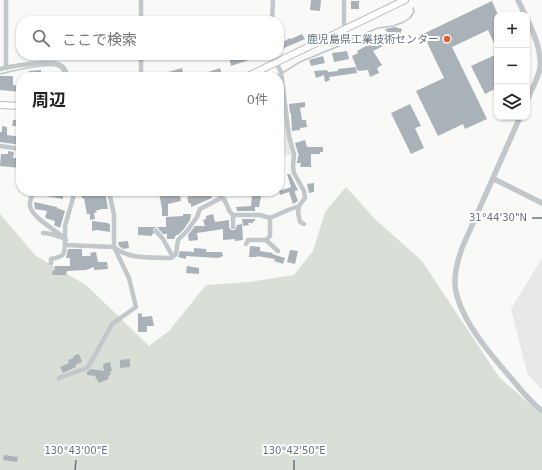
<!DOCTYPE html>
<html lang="ja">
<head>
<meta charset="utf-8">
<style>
  :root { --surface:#fff; --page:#f2f2f2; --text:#222; --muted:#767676; --line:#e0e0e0 }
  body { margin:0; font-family:"DejaVu Sans","Noto Sans JP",sans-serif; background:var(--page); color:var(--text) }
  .controls { position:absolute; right:12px; top:12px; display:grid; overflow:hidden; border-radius:8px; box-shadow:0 1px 3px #0004 }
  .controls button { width:36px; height:36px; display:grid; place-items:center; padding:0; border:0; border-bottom:1px solid var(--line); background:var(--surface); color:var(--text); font:20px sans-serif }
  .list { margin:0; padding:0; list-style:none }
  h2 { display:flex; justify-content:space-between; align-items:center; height:52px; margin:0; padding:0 16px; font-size:17px }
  h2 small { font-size:13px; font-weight:400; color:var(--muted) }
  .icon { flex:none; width:22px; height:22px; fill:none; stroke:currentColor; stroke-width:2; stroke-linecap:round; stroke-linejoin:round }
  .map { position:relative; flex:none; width:542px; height:470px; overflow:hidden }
  .search { position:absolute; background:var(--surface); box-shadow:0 1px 3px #0004; left:16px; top:16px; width:268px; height:44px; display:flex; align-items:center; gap:10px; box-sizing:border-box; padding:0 14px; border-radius:16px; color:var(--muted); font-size:15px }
  .panel { position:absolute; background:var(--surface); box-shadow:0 1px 3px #0004; left:16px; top:72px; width:268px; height:124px; border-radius:16px }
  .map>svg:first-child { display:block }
  .built { fill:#e7e8e8 }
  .green { fill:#d9ded6 }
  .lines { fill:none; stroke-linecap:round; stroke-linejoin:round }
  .stream { stroke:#bbc6cb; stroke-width:1.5 }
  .building { fill:#a9b2b8 }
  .secondary-casing { stroke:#b5babf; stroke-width:8 }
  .minor { stroke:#c2c7cb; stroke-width:4.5 }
  .tertiary { stroke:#c2c7cb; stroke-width:5.5 }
  .secondary { stroke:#fff; stroke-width:6 }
  .ticks { fill:none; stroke:#647482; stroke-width:1.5 }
  .poi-dot { fill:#e45c2d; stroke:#fff; stroke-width:1.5 }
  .labels { text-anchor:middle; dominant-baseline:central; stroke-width:4; stroke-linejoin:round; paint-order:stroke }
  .poi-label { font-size:11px; fill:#647482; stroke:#fff; text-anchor:end }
  .ticks-label { font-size:10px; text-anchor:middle; fill:#647482; stroke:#fff; stroke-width:4; stroke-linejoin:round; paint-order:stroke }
</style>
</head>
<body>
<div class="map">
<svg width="542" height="470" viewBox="0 0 542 470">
  <rect width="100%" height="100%" fill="#f9f9f7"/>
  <g class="built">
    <path d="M279,72L293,154L279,157V77H267Z"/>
    <path d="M542,258V390L527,373L511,309Z"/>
  </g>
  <path class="green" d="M346,187L376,220L422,261L499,377L542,415V470H0V214L36,256L86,285L149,346L169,331L206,285L250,282L294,275L313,251L325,212Z"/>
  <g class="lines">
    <g class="stream">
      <path d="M0,74C13,71 43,63 56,66C61,67 64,72 66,77"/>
      <path d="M276,77L300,62L339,46L349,40L378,28L393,26L404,22L410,18L414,12L413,8"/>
    </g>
  </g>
  <g class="building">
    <path d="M311,0H321L320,11L310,10Z"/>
    <rect x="351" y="1" width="8" height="8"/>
    <path d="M492,1L498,15H497V50L488,30L452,47L487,119L465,129L463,124L438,136L416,91L444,78L423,34Z"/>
    <path d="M395,27L402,29L399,38L373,51L382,65L377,68L379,73L370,77L368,70L358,71L352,56L358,53L357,51L373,42L389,35L385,29Z"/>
    <path d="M302,34L305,39L282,49L279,44L290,38L291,39Z"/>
    <path d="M347,51L349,59L334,62L332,53Z"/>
    <path d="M497,54V88L485,94L471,66Z"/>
    <path d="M239,55H260V56L231,66L229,57Z"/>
    <path d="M323,56L325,63L311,66L309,60Z"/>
    <path d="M356,67L357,73L329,77L330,80L325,82L324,75L316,78L314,71L327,70L328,72L338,71V69Z"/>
    <path d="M182,68L184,77H169L168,72Z"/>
    <path d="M220,68L222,74L210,77L208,72Z"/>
    <path d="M41,70V77H29V71Z"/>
    <path d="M0,76H13V85L21,86V92L0,90Z"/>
    <path d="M305,102V107L300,108L302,120H306L307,127L300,128V130L292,131L291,113H290L289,104Z"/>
    <path d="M410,104L421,126L415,128L424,148L411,154L391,113Z"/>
    <path d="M13,120H21V126H12Z"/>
    <path d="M2,126L7,127V135L21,137V145L0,142V132H2Z"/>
    <path d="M305,140L307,147H323V152H320V154H311V167H300L301,163H297L298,156H299L295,143Z"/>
    <path d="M8,151L14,152L13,158H17L16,162L21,163V168L0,166L1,154H8Z"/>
    <path d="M287,174H290L298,190L295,191V193L298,201L293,204L289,192L280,195L279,191L291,187Z"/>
    <path d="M314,183V192L309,193L307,184Z"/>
    <path d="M41,191H63V199L41,195Z"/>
    <path d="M87,191H105L108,209H100V210H96L97,212L94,213L95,219L90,220V214H87L84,198L82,199L81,192Z"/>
    <path d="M168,191H179L181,201L168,204V216H162V209L159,193Z"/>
    <path d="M198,191H210L212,198L191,207V203L189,204L187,197L193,195L192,192Z"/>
    <path d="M252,195L261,196L259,207H255V211H237L236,207L251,206Z"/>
    <path d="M34,202L57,207V208L65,211L60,228L54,225L55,221L45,218L47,211L35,209Z"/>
    <path d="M183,214H191L190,220L184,229L178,235H176L174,239H167V234H163L157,227L153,229L154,234H152V236L138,235V227H166V217L183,216Z"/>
    <path d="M213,214L215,222L229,220V227L231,230H235L237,225L242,224L243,240L235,241V239L223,240V229L197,233L198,240L189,241L188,235L195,226H205L203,220L206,219V216Z"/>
    <path d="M242,219H255V221H253V223H248L249,225L243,226Z"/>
    <path d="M92,221L108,223L110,225V232L97,230L92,231Z"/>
    <path d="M128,241L129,248L123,249L119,246L118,242Z"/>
    <path d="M250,246L260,247V251L273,253L272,254L285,258L283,264L274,261L275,259L257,256V257H249Z"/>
    <path d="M194,248L206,249V252H222L223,256L218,258L186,256V259L178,257L180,251L194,252Z"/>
    <path d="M68,249H82V256H91L90,253L96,252L98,262H107L108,269L94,270V267L86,270L67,271L66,275H52L53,270H55V266H70V258H66Z"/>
    <path d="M290,250L298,251L295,264L287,262Z"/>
    <path d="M187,266L199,268V274L186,273Z"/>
    <path d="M138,313L142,314V317L152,316L154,326H147V332H138Z"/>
    <path d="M79,354L82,362L75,365L76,367L63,373L60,367L69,363L68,360L74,358L73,356Z"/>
    <path d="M130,359V367L120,368V360Z"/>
    <path d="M110,362L112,371L110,372L111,375L108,376L109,379L99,383L95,376L87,375V372L91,369L104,371L103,364Z"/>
    <path d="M4,455L18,457L17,462L3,460Z"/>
  </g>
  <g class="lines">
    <g class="secondary-casing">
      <g id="secondary">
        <path d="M246,77L405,0"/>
        <path d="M0,105L21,106"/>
      </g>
    </g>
    <g class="minor">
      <path d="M6,0V68"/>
      <path d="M141,21V0"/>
      <path d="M272,21L273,0"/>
      <path d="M344,30V0"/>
      <path d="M0,69C12,66 53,59 62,66C65,69 67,73 68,77"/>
      <path d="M141,77V55"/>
      <path d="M0,146L21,149"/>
      <path d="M34,191C32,196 29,201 30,206C32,218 58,231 66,240"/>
      <path d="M75,191L65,226V245L114,247C129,260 152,257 171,258L176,254L178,240L187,231L197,217L200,209L221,198"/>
      <path d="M219,191L221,198L224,199L230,212L233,215H260L270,218L288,210L299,206L305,198L304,191L294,173L293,167L294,154L289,136L281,72L272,55"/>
      <path d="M299,206L298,212L300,222L304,224"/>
      <path d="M233,227V215"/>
      <path d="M156,231L163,239L173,257"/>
      <path d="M43,233C49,232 57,237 64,238"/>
      <path d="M266,240L278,251"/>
      <path d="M246,244L248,240H266L270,236V218"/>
      <path d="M51,263V259C62,256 64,258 65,245"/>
      <path d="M59,378L87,368L95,355L112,324L136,307L129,278L114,247V215L109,191"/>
    </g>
    <g class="tertiary">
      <path d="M518,0L525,15"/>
      <path d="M527,19C534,33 542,51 540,68C538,79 531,90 527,101"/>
      <path d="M520,117L462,248C457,263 452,280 457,296C465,325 491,355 511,378C520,389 530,402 542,411"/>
      <path d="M494,179L542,203"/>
    </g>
    <use href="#secondary" class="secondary"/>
  </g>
  <path class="ticks" d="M532,218H542M75,470L76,460M294,470V460"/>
  <circle class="poi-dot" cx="447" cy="39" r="4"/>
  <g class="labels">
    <g class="poi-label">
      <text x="439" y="39">鹿児島県工業技術センター</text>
    </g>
  </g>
  <g class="ticks-label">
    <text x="498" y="221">31°44'30"N</text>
    <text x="76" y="454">130°43'00"E</text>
    <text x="294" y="454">130°42'50"E</text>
  </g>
</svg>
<div class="controls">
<button>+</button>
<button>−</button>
<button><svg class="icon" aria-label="layers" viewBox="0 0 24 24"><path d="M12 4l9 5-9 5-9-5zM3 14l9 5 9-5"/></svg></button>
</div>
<div class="search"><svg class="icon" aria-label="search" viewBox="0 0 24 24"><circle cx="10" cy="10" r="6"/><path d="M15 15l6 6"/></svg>ここで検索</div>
<section class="panel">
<h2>周辺<small>0件</small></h2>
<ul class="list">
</ul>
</section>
</div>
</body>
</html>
